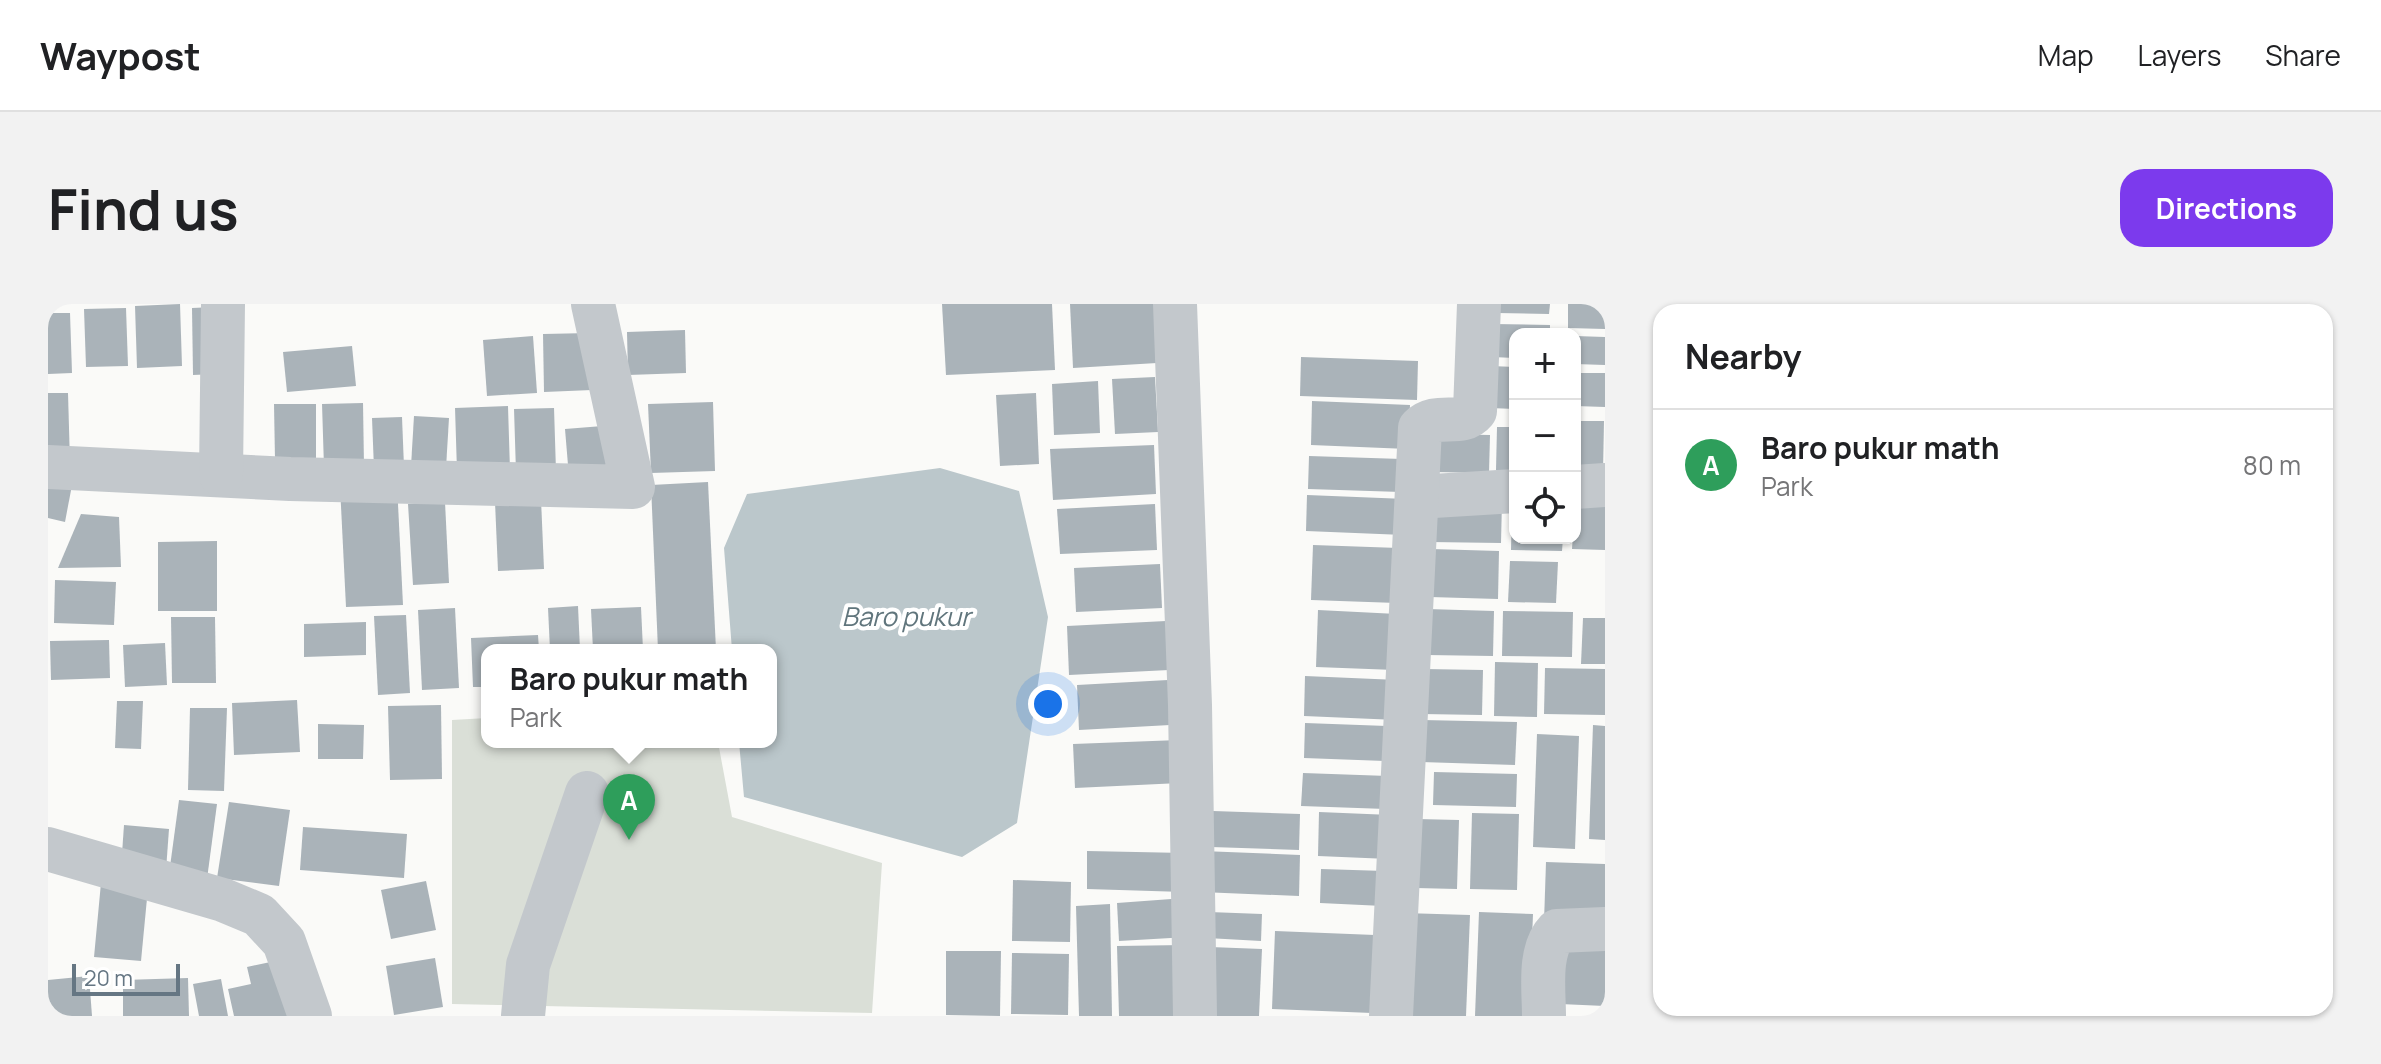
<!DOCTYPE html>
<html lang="en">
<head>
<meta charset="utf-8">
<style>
  :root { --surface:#fff; --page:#f2f2f2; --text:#202124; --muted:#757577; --line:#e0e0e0; --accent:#7c3aed }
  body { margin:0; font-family:Manrope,sans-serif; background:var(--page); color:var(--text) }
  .controls { position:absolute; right:24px; top:24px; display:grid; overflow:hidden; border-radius:16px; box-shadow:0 2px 6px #0004 }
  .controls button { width:72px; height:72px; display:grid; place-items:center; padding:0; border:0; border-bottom:2px solid var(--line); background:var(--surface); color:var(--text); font:40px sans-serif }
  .scale { position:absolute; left:24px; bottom:20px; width:108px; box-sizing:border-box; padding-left:8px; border:4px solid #657683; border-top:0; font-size:22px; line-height:28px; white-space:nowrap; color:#657683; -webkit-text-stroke:6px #fff; paint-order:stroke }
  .you { position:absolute; left:1000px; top:400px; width:28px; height:28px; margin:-20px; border:6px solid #fff; border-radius:50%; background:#1a73e8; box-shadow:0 0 0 12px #1a73e833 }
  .badge { display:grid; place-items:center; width:52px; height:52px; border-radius:50%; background:var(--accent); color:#fff; font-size:26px; font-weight:700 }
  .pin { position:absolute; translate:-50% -66px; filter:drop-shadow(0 2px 4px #0008) }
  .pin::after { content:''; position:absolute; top:42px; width:28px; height:24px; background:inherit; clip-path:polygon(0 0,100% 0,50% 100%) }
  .popup { position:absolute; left:433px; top:340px; width:296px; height:104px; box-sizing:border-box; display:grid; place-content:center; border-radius:16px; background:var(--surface); filter:drop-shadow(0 2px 6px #0005); font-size:26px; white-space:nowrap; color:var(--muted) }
  .popup b { font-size:30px; color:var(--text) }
  .popup::after { content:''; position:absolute; left:50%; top:100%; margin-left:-16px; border:16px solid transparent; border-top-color:var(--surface) }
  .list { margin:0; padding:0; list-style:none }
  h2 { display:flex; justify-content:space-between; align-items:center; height:104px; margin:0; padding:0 32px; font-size:34px }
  h2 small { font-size:26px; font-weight:400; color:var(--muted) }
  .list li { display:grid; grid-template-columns:52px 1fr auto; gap:24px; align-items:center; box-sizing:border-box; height:112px; padding:0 32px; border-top:2px solid var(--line) }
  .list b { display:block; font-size:30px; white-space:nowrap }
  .list p { margin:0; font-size:26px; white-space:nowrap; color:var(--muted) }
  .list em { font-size:26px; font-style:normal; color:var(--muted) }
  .icon { flex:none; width:44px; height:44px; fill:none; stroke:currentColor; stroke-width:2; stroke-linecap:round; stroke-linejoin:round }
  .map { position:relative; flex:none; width:1557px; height:712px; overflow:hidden; border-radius:24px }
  header { display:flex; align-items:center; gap:48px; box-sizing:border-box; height:112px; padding:0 40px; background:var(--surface); border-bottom:2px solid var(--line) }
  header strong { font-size:38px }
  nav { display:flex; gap:44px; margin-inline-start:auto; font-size:28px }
  .intro { display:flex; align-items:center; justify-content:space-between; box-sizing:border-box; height:192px; padding:0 48px }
  h1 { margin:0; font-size:56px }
  .button { padding:20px 36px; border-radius:24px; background:var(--accent); color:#fff; font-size:28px; font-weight:700 }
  main { display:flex; gap:48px; padding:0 48px }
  aside { flex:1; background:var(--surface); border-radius:24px; box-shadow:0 2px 6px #0004 }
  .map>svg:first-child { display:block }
  .green { fill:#dadfd7 }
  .water { fill:#bbc7cb }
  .building { fill:#aab3b9 }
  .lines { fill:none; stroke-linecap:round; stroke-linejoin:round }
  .minor { stroke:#c3c8cc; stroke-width:44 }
  .labels { text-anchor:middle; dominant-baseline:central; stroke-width:8; stroke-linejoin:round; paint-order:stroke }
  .water-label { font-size:26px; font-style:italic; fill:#60757c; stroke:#fff }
</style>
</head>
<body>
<header>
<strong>Waypost</strong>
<nav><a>Map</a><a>Layers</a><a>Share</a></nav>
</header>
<div class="intro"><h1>Find us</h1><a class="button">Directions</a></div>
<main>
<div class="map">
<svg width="1557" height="712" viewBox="0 0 1557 712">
  <rect width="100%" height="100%" fill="#fafaf8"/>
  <path class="green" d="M439,414V438H670L684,513L834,559L824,709L404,700V416Z"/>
  <path class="water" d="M892,164L971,187L1000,313L969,519L914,553L696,493L691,438H723V346H684L676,244L699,190Z"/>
  <g class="building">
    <path d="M132,0L134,62L89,64L87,2Z"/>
    <path d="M894,0H1004L1007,66L898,71Z"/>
    <path d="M1022,0H1106L1109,59L1025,64Z"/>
    <path d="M1449,0H1502L1501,10L1449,9Z"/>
    <path d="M1520,0H1557V25L1520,24Z"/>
    <path d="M166,3L168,70L145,71L144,4Z"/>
    <path d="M78,4L80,62L38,63L36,5Z"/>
    <path d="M0,9H22L24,69L0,70Z"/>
    <path d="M1445,20L1502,21V30H1467V54L1444,53Z"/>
    <path d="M637,26L638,69L580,71L579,28Z"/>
    <path d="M542,29L544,86L496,88L495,30Z"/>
    <path d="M485,32L489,89L439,92L435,36Z"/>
    <path d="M1527,32L1557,33V61L1527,60Z"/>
    <path d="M304,42L308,82L239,88L235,48Z"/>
    <path d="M1253,53L1370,57L1369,96L1252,92Z"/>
    <path d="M1443,62L1467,63V105L1442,104Z"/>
    <path d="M1527,69H1557V103L1527,102Z"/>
    <path d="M1107,73L1110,128L1067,130L1064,75Z"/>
    <path d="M1050,77L1052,129L1006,131L1004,80Z"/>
    <path d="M0,89H20L22,159L0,154Z"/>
    <path d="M988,89L991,160L952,162L948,91Z"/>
    <path d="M1264,97L1362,101L1360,145L1263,141Z"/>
    <path d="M665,98L667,167L603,169L600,100Z"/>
    <path d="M315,99L316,162L276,164L274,100Z"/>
    <path d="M226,100H268V156H227Z"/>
    <path d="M460,102L462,167L409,168L407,104Z"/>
    <path d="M506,104L508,168L468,169L466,105Z"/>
    <path d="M366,112L401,114L398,164L363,162Z"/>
    <path d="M354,113L356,163L326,165L324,114Z"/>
    <path d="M1527,117H1556L1555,168H1527Z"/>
    <path d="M567,121L571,169L521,173L517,125Z"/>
    <path d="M1449,123H1467V167L1448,166Z"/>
    <path d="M1387,130L1442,131L1441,169L1385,168Z"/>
    <path d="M1106,141L1108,190L1005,196L1002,145Z"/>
    <path d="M1261,152L1354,155L1353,188L1260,185Z"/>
    <path d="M0,176L24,181L17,218L0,214Z"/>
    <path d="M660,178L668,346H610L603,181Z"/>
    <path d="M349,180L355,301L298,303L292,182Z"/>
    <path d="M1259,191L1358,195L1356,231L1258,227Z"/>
    <path d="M493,195L496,265L450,267L447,198Z"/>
    <path d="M1383,197L1454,198L1453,239L1382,238Z"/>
    <path d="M397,198L401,279L365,281L360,200Z"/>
    <path d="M1107,200L1109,246L1012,250L1009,205Z"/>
    <path d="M1464,201L1467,234H1515L1514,247L1463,246Z"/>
    <path d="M1527,202H1557V246L1524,245Z"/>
    <path d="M33,210L71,213L73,263L10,264Z"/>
    <path d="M169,237V307H110V238Z"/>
    <path d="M1265,241L1351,244L1349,299L1263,296Z"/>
    <path d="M1383,245L1451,247L1450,295L1382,293Z"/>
    <path d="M1462,257L1510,258L1508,299L1460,298Z"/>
    <path d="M1112,260L1114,304L1028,308L1026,264Z"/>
    <path d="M7,276L68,278L66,321L6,319Z"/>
    <path d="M530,302L532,346H502L500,304Z"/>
    <path d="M593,303L595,346H545L543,305Z"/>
    <path d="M407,304L411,384L374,386L370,306Z"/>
    <path d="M1379,305L1446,307L1445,352L1379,351Z"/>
    <path d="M1270,306L1349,310L1347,366L1268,363Z"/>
    <path d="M1455,307L1525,308L1524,353L1454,352Z"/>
    <path d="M358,311L362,389L330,391L326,312Z"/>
    <path d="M123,313H167L168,379H124Z"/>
    <path d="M1535,314H1557V360H1533Z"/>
    <path d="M1118,317L1121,366L1021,371L1019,322Z"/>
    <path d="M318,318V351L256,353V320Z"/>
    <path d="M490,331L491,346H439V383H425L423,334Z"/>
    <path d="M61,336L62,374L3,376L2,337Z"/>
    <path d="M117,339L119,381L77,383L75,341Z"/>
    <path d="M1447,358L1490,359L1489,413L1446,412Z"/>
    <path d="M1497,364L1557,365V411L1496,410Z"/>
    <path d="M1376,365L1435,366L1434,411L1374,410Z"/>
    <path d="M1257,372L1350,376L1349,416L1256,412Z"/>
    <path d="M1120,376L1122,421L1031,426L1029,381Z"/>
    <path d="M249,396L252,448L186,451L184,399Z"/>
    <path d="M69,397H95L93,445L67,444Z"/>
    <path d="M393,401L394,475L342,476L340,402Z"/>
    <path d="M142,404H179L176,487L140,486Z"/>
    <path d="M1374,416L1469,418L1467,461L1373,458Z"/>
    <path d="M1257,419L1339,422L1337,457L1256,454Z"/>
    <path d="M270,420L316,421L315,455H270Z"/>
    <path d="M1545,421L1557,422V536L1541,535Z"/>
    <path d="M1489,430L1531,432L1527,545L1485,543Z"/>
    <path d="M1131,436L1132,479L1027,484L1025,440Z"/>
    <path d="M1386,468L1469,470L1468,503L1385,501Z"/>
    <path d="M1255,469L1340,472L1338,505L1253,502Z"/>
    <path d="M131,496L169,500L159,575L121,570Z"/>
    <path d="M181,498L242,506L231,582L169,574Z"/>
    <path d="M1165,507L1252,510L1251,546L1163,543Z"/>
    <path d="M1271,508L1343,511L1341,555L1270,552Z"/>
    <path d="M1424,509L1471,510L1469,586L1422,585Z"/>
    <path d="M1369,515L1411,516L1409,585L1368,584Z"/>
    <path d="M76,521L121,525L118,566L73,564Z"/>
    <path d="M255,523L359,530L356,574L252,566Z"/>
    <path d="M1039,547L1137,549L1136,588L1039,585Z"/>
    <path d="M1154,547L1252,551L1251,592L1153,588Z"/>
    <path d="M1498,558L1557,560V620L1496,618Z"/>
    <path d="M1273,565L1337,567L1335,602L1272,599Z"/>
    <path d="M965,576L1023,578L1022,638L964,637Z"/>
    <path d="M378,577L388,626L343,635L333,586Z"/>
    <path d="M53,579L100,584L93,657L46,653Z"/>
    <path d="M1137,594L1140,633L1071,637L1069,599Z"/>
    <path d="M1062,600L1064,712H1031L1028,602Z"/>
    <path d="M1161,608L1214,610L1213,637L1159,634Z"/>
    <path d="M1431,608L1485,610L1481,712H1427Z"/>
    <path d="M1356,609L1422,611L1418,712H1352Z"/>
    <path d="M1227,627L1327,631L1324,709L1224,705Z"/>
    <path d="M1514,633L1557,634V702L1512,700Z"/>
    <path d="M1136,641L1138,712H1071L1069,642Z"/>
    <path d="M1162,643L1214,645L1211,712H1159Z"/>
    <path d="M898,647H953L952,712L898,711Z"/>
    <path d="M964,649L1021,650L1020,711L963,710Z"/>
    <path d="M387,654L395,703L346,711L338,662Z"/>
    <path d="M232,656L244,712H186L180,685L203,680L199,663Z"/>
    <path d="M41,672L44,712H0V676Z"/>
    <path d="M140,674L141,712H75V676Z"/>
    <path d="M173,675L180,712H151L145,680Z"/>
  </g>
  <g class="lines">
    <g class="minor">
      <path d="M1127,0L1142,401L1147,712"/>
      <path d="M0,163L242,175L585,183L545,0"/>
      <path d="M173,171L175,0"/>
      <path d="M1527,183L1557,181"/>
      <path d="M1369,193L1467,187"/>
      <path d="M0,545L175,596L211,611L236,638L262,712"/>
      <path d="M475,712L480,661L539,489"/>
      <path d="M1343,712L1372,124C1389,107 1413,124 1427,107L1431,0"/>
      <path d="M1496,712C1496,686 1490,647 1509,627L1557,625"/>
    </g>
  </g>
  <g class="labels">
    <g class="water-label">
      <text x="858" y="312">Baro pukur</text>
    </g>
  </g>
</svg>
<div class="controls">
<button>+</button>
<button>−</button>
<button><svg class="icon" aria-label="locate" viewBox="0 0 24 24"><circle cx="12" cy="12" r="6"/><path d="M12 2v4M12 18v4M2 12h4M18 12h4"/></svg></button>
</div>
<div class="scale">20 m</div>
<div class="you"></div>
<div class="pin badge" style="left:581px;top:536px;background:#2e9e5b">A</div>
<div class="popup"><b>Baro pukur math</b>Park</div>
</div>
<aside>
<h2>Nearby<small></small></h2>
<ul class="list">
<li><span class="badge" style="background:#2e9e5b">A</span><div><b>Baro pukur math</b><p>Park</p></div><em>80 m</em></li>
</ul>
</aside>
</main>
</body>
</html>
